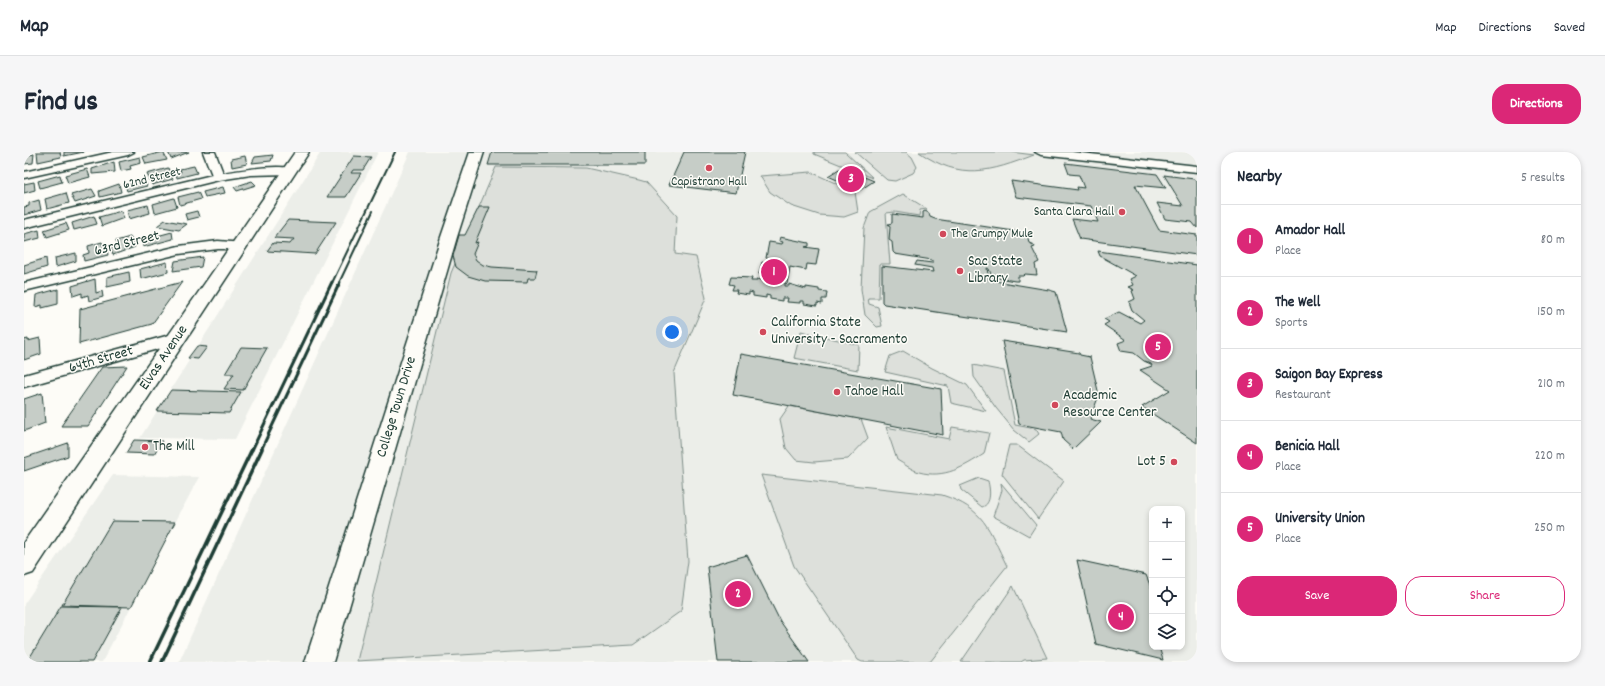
<!DOCTYPE html>
<html lang="en">
<head>
<meta charset="utf-8">
<style>
  :root { --surface:#fff; --page:#f6f6f7; --text:#1f2937; --muted:#747a83; --line:#e0e1e3; --accent:#db2777 }
  body { margin:0; font-family:Dekko,sans-serif; background:var(--page); color:var(--text) }
  .controls { position:absolute; right:12px; bottom:12px; display:grid; overflow:hidden; border-radius:8px; box-shadow:0 2px 6px #0003 }
  .controls button { width:36px; height:36px; display:grid; place-items:center; padding:0; border:0; border-bottom:1px solid var(--line); background:var(--surface); color:var(--text); font:20px sans-serif }
  .you { position:absolute; left:648px; top:180px; width:14px; height:14px; margin:-10px; border:3px solid #fff; border-radius:50%; background:#1a73e8; box-shadow:0 0 0 6px #1a73e833 }
  .badge { display:grid; place-items:center; width:26px; height:26px; border-radius:50%; background:var(--accent); color:#fff; font-size:13px; font-weight:700 }
  .pin { position:absolute; translate:-50% -50%; border:2px solid #fff; box-shadow:0 1px 4px #0006 }
  .list { margin:0; padding:0; list-style:none }
  h2 { display:flex; justify-content:space-between; align-items:center; height:52px; margin:0; padding:0 16px; font-size:17px }
  h2 small { font-size:13px; font-weight:400; color:var(--muted) }
  .list li { display:grid; grid-template-columns:26px 1fr auto; gap:12px; align-items:center; box-sizing:border-box; height:72px; padding:0 16px; border-top:1px solid var(--line) }
  .list b { display:block; font-size:15px; white-space:nowrap }
  .list p { margin:0; font-size:13px; white-space:nowrap; color:var(--muted) }
  .list em { font-size:13px; font-style:normal; color:var(--muted) }
  .actions { display:flex; gap:8px; padding:12px 16px }
  .actions a { flex:1; padding:9px 0; border:1px solid var(--accent); border-radius:16px; text-align:center; font-size:14px; color:var(--accent) }
  .actions .main { background:var(--accent); color:#fff }
  .icon { flex:none; width:22px; height:22px; fill:none; stroke:currentColor; stroke-width:2; stroke-linecap:round; stroke-linejoin:round }
  .map { position:relative; flex:none; width:1173px; height:510px; overflow:hidden; border-radius:16px }
  header { display:flex; align-items:center; gap:24px; box-sizing:border-box; height:56px; padding:0 20px; background:var(--surface); border-bottom:1px solid var(--line) }
  header strong { font-size:19px }
  nav { display:flex; gap:22px; margin-inline-start:auto; font-size:14px }
  .intro { display:flex; align-items:center; justify-content:space-between; box-sizing:border-box; height:96px; padding:0 24px }
  h1 { margin:0; font-size:28px }
  .button { padding:10px 18px; border-radius:16px; background:var(--accent); color:#fff; font-size:14px; font-weight:700 }
  main { display:flex; gap:24px; padding:0 24px }
  aside { flex:1; background:var(--surface); border-radius:16px; box-shadow:0 2px 6px #0003 }
  .map>svg:first-child { display:block }
  .built { fill:#eceee9; fill-rule:evenodd }
  .green { fill:#dde0db; stroke:#7e8e88 }
  .building { fill:#c6cdc7; stroke:#1f3d34 }
  .lines { fill:none; stroke-linecap:round; stroke-linejoin:round }
  .minor-casing { stroke:#1f3d34; stroke-width:3 }
  .tertiary-casing { stroke:#1f3d34; stroke-width:3 }
  .secondary-casing { stroke:#1f3d34; stroke-width:3 }
  .minor { fill:#fdfcf7; fill-rule:evenodd }
  .tertiary { fill:#fdfcf7; fill-rule:evenodd }
  .secondary { fill:#fdfcf7; fill-rule:evenodd }
  .rail-far2 { stroke:#1f3d34; stroke-width:2 }
  .rail-far1 { stroke:#1f3d34; stroke-width:3 }
  .rail { stroke:#1f3d34; stroke-width:3.5 }
  .poi-dot { fill:#d1495b; stroke:#fdfcf7; stroke-width:1.5 }
  .labels { text-anchor:middle; dominant-baseline:central; stroke-width:3; stroke-linejoin:round; paint-order:stroke }
  .far-street-label { font-size:13px; fill:#1f3d34; stroke:#fdfcf7 }
  .far-poi-label { font-size:13px; fill:#1f3d34; stroke:#fdfcf7 }
  .street-label { font-size:15px; fill:#1f3d34; stroke:#fdfcf7 }
  .poi-label { font-size:15px; fill:#1f3d34; stroke:#fdfcf7; text-anchor:start }
</style>
</head>
<body>
<header>
<strong>Map</strong>
<nav><a>Map</a><a>Directions</a><a>Saved</a></nav>
</header>
<div class="intro"><h1>Find us</h1><a class="button">Directions</a></div>
<main>
<div class="map">
<svg width="1173" height="510" viewBox="0 0 1173 510">
  <rect width="100%" height="100%" fill="#fdfcf7"/>
  <filter id="ink" filterUnits="userSpaceOnUse"><feTurbulence type="fractalNoise" baseFrequency=".025" numOctaves="2"/><feDisplacementMap in="SourceGraphic" scale="8" xChannelSelector="R" yChannelSelector="G"/><feConvolveMatrix kernelMatrix="1 2 1 2 8 2 1 2 1" color-interpolation-filters="sRGB"/></filter>
  <g filter="url(#ink)">
    <g class="built">
      <path d="M297,0H354L211,287L116,286Z"/>
      <path d="M386,0H1173V510H155ZM1128,357H1158V495H1128Z"/>
      <path d="M89,323L175,325L78,510H0V452Z"/>
    </g>
    <g class="green">
      <path d="M790,0H821L849,26L790,2Z"/>
      <path d="M831,0H882L888,5L893,15L889,21L871,29L863,28Z"/>
      <path d="M895,0H987L1010,3C966,20 937,29 895,0Z"/>
      <path d="M472,15L562,16L615,28L622,30L653,64L651,102L672,105L682,146L650,221L664,409L657,459L609,493L333,509L427,121Z"/>
      <path d="M787,20L831,40L834,60L820,65L795,63L767,54L746,40L736,24Z"/>
      <path d="M879,42L903,57L896,58L895,64L871,60L862,61L866,112H856L855,146H844L845,152L854,155L858,174L853,175L841,163L837,137L840,76L846,60Z"/>
      <path d="M777,179L835,193L834,218L770,206Z"/>
      <path d="M879,199L908,216L943,233L962,259L927,251L924,234L861,220L866,204Z"/>
      <path d="M949,213L980,219L991,273L1012,277L1015,282L1005,290L990,278L972,256L950,225Z"/>
      <path d="M765,254L837,267L844,286L824,307L790,310L772,308L762,296L756,267Z"/>
      <path d="M862,275L925,287L928,275L965,281L960,302C940,315 920,327 895,320C888,318 880,312 873,308Z"/>
      <path d="M985,293H993L1040,329L1014,367L978,322Z"/>
      <path d="M737,323L918,343C961,357 964,376 983,414L906,510H838L834,508L770,414Z"/>
      <path d="M955,326L964,329C966,337 968,352 958,355L937,338L936,334Z"/>
      <path d="M977,331L1012,373L1005,384L969,364L978,338Z"/>
      <path d="M989,434L1023,506L1000,508L997,510H937Z"/>
    </g>
    <g class="building">
      <path d="M13,0H36L37,5L14,10Z"/>
      <path d="M40,0H60L40,4Z"/>
      <path d="M139,0L143,8L122,12L119,5Z"/>
      <path d="M144,0H165L147,7Z"/>
      <path d="M468,0H621V13H464Z"/>
      <path d="M660,0H721L712,41L645,33Z"/>
      <path d="M10,2L9,11L0,12V4Z"/>
      <path d="M249,3L247,9L228,11L231,5Z"/>
      <path d="M221,4L223,12L208,15L207,7Z"/>
      <path d="M330,4L347,5L339,18H329L327,21H337L322,45H303Z"/>
      <path d="M116,5L117,11L106,14L107,17L97,19L95,10Z"/>
      <path d="M90,10L91,20L68,22V17Z"/>
      <path d="M1041,11L1133,22L1142,36L1111,33L1135,78L1173,83V103L1056,87L1048,67L1074,70L1067,54L992,45L987,29L1054,38L1053,35L1060,36L1055,23L1045,22Z"/>
      <path d="M170,14L173,21L153,26L152,21L157,20L156,17Z"/>
      <path d="M144,16L149,27L128,33L123,22Z"/>
      <path d="M63,17L66,25L44,31L41,23Z"/>
      <path d="M815,17L828,23L831,21L850,29L836,38L804,24Z"/>
      <path d="M36,23L38,30L16,36L14,29Z"/>
      <path d="M1140,23L1170,27L1173,29V76L1168,70L1141,67L1133,51L1159,54Z"/>
      <path d="M120,28L123,34L103,39L101,33Z"/>
      <path d="M228,29L232,33L213,39L210,35Z"/>
      <path d="M10,30L11,38L0,41V32Z"/>
      <path d="M95,32L97,40L76,45L75,39Z"/>
      <path d="M199,35L201,41L181,45L179,40Z"/>
      <path d="M68,37L72,44L51,51L47,43Z"/>
      <path d="M174,40L177,47L156,53L154,45Z"/>
      <path d="M42,41L45,51L23,57L21,47Z"/>
      <path d="M150,46L153,55L131,61L129,52Z"/>
      <path d="M15,48L17,58L0,63V55L5,54V51Z"/>
      <path d="M124,53L126,61L105,67L103,58Z"/>
      <path d="M455,55H466L451,91L454,90L449,102L452,108L459,113L468,115L513,118L511,126H504L503,130L461,129L444,124L432,115L429,104L435,83H441Z"/>
      <path d="M97,59L100,66L78,74L75,65Z"/>
      <path d="M173,59L175,65L163,68L161,62Z"/>
      <path d="M901,59L905,61L906,65L911,67L1003,81L1005,91L1010,93L1011,95L1008,96L1015,110L1011,112L1013,123L1001,122L999,124H994V129H991L968,125L965,117L963,116L965,128L1025,138L1032,140L1043,180L860,152L858,150V114L909,120L908,116L891,113L893,109L908,111V108L871,102L869,100L868,90L865,88L866,75L864,72L868,71V62L899,66V60Z"/>
      <path d="M70,64L73,72L50,78L48,71Z"/>
      <path d="M141,68L163,72L155,78L133,74Z"/>
      <path d="M264,68L312,70L291,102L243,99L249,91L266,92L270,87L250,86Z"/>
      <path d="M42,71L45,78L23,85L20,78Z"/>
      <path d="M15,78L16,86L0,90V82Z"/>
      <path d="M148,80L149,87L119,95L118,88Z"/>
      <path d="M106,85L111,95L89,103L86,96L93,94L92,89Z"/>
      <path d="M756,85L785,91V94L781,95L795,97L792,113L783,112L782,118L766,115L763,132L761,131V134H765V132L782,137V135L795,137V139L803,140L802,147H798V152L793,151V154L780,152V149H776V151L763,150L764,146H758V149L746,147V144L742,143V146L729,144V141L725,140V143L712,141L713,138H708L710,133L705,132L707,125L728,126L727,129H732V127L738,128L740,124L735,122L738,110L746,112L748,107L742,106L745,90L758,92L759,90L755,89Z"/>
      <path d="M78,90L79,94L82,93L84,103L60,109L59,103L65,101L64,94Z"/>
      <path d="M1074,99L1173,113V291L1118,255L1146,238L1116,218L1128,214L1127,212L1120,209L1110,201L1097,199L1094,191L1102,188L1080,173L1085,170L1080,167L1095,160L1116,171L1120,168L1108,158L1105,150L1111,147L1108,139L1110,138L1104,135L1109,133L1106,127L1112,124L1076,104Z"/>
      <path d="M52,101V109L32,115L31,106Z"/>
      <path d="M179,105L177,115L149,119L151,109Z"/>
      <path d="M22,106L23,115L0,122V113Z"/>
      <path d="M143,110L144,120L117,127L116,117Z"/>
      <path d="M105,120L106,130L83,135V125Z"/>
      <path d="M71,127L72,141L78,139L79,145L65,149L64,143L58,145V141L49,144L48,134Z"/>
      <path d="M158,130L128,172L55,192L56,157Z"/>
      <path d="M34,137V152L18,156V153L11,155L12,143Z"/>
      <path d="M16,186L17,202L0,208V188L4,187V189Z"/>
      <path d="M978,189L1055,201L1056,203L1066,205L1075,243L1066,267L1077,270L1049,297L1039,288L1037,280L995,272Z"/>
      <path d="M173,194L183,195L174,207L164,206Z"/>
      <path d="M217,195L243,196L219,238L200,237L210,222H201Z"/>
      <path d="M717,202L917,237L919,283L709,243Z"/>
      <path d="M103,214L64,274H37L78,215Z"/>
      <path d="M147,238L217,240L205,261L133,259Z"/>
      <path d="M18,241L21,271L0,279V247Z"/>
      <path d="M110,288L138,289L130,302L102,301Z"/>
      <path d="M44,291V304L0,319V306Z"/>
      <path d="M88,369L151,370L107,455L38,453Z"/>
      <path d="M723,403L756,469L785,510H694L683,415Z"/>
      <path d="M1053,408L1122,423L1128,438V495H1135L1139,508L1072,492Z"/>
      <path d="M37,454L98,455L68,510H3Z"/>
    </g>
    <g class="lines">
      <g class="minor-casing">
        <g id="minor">
          <path d="M89,0H110L104,3L0,26V20Z"/>
          <path d="M179,0H191L199,21C211,19 264,10 271,19L265,22L227,23L195,28L0,76V68L188,23Z"/>
          <path d="M1011,0H1048L1173,14V20L1017,3Z"/>
          <path d="M194,89L220,91L222,94L220,97H194L155,102L0,139V131L155,94Z"/>
          <path d="M153,181L158,182L161,186L158,190L0,235V223Z"/>
        </g>
      </g>
      <g class="tertiary-casing">
        <path id="tertiary" d="M446,0H460L433,85L309,510H281L417,85Z"/>
      </g>
      <g class="secondary-casing">
        <path id="secondary" d="M271,0H285L9,421L0,424V390L190,118Z"/>
      </g>
      <use href="#minor" class="minor"/>
      <use href="#tertiary" class="tertiary"/>
      <use href="#secondary" class="secondary"/>
      <g class="rail-far2">
        <path d="M308,131L371,0"/>
        <path d="M315,131L349,59"/>
      </g>
      <g class="rail-far1">
        <path d="M228,298L308,130"/>
        <path d="M237,298L316,130"/>
      </g>
      <g class="rail">
        <path d="M126,510L228,297"/>
        <path d="M138,510L238,297"/>
      </g>
    </g>
  </g>
  <g class="poi-dot">
    <circle cx="685" cy="16" r="4"/>
    <circle cx="1098" cy="60" r="4"/>
    <circle cx="919" cy="82" r="4"/>
    <circle cx="936" cy="119" r="4"/>
    <circle cx="739" cy="180" r="4"/>
    <circle cx="813" cy="240" r="4"/>
    <circle cx="1031" cy="253" r="4"/>
    <circle cx="121" cy="295" r="4"/>
    <circle cx="1150" cy="310" r="4"/>
  </g>
  <g class="labels">
    <g class="far-street-label">
      <text transform="translate(128 27) rotate(-14)">62nd Street</text>
    </g>
    <g class="far-poi-label">
      <text x="685" y="30">Capistrano Hall</text>
      <text x="1090" y="60" text-anchor="end">Santa Clara Hall</text>
      <text x="927" y="82" text-anchor="start">The Grumpy Mule</text>
    </g>
    <g class="street-label">
      <text transform="translate(103 92) rotate(-14)">63rd Street</text>
      <text transform="translate(140 206) rotate(-56)">Elvas Avenue</text>
      <text transform="translate(77 208) rotate(-16)">64th Street</text>
      <text transform="translate(373 255) rotate(-73)">College Town Drive</text>
    </g>
    <g class="poi-label">
      <text x="944" y="110">Sac State<tspan x="944" dy="17">Library</tspan></text>
      <text x="747" y="171">California State<tspan x="747" dy="17">University - Sacramento</tspan></text>
      <text x="821" y="240">Tahoe Hall</text>
      <text x="1039" y="244">Academic<tspan x="1039" dy="17">Resource Center</tspan></text>
      <text x="129" y="295">The Mill</text>
      <text x="1142" y="310" text-anchor="end">Lot 5</text>
    </g>
  </g>
</svg>
<div class="controls">
<button>+</button>
<button>−</button>
<button><svg class="icon" aria-label="locate" viewBox="0 0 24 24"><circle cx="12" cy="12" r="6"/><path d="M12 2v4M12 18v4M2 12h4M18 12h4"/></svg></button>
<button><svg class="icon" aria-label="layers" viewBox="0 0 24 24"><path d="M12 4l9 5-9 5-9-5zM3 14l9 5 9-5"/></svg></button>
</div>
<div class="you"></div>
<div class="pin badge" style="left:750px;top:120px">1</div>
<div class="pin badge" style="left:714px;top:442px">2</div>
<div class="pin badge" style="left:827px;top:27px">3</div>
<div class="pin badge" style="left:1097px;top:465px">4</div>
<div class="pin badge" style="left:1134px;top:195px">5</div>
</div>
<aside>
<h2>Nearby<small>5 results</small></h2>
<ul class="list">
<li><span class="badge">1</span><div><b>Amador Hall</b><p>Place</p></div><em>80 m</em></li>
<li><span class="badge">2</span><div><b>The Well</b><p>Sports</p></div><em>150 m</em></li>
<li><span class="badge">3</span><div><b>Saigon Bay Express</b><p>Restaurant</p></div><em>210 m</em></li>
<li><span class="badge">4</span><div><b>Benicia Hall</b><p>Place</p></div><em>220 m</em></li>
<li><span class="badge">5</span><div><b>University Union</b><p>Place</p></div><em>250 m</em></li>
</ul>
<div class="actions"><a class="main">Save</a><a>Share</a></div>
</aside>
</main>
</body>
</html>
